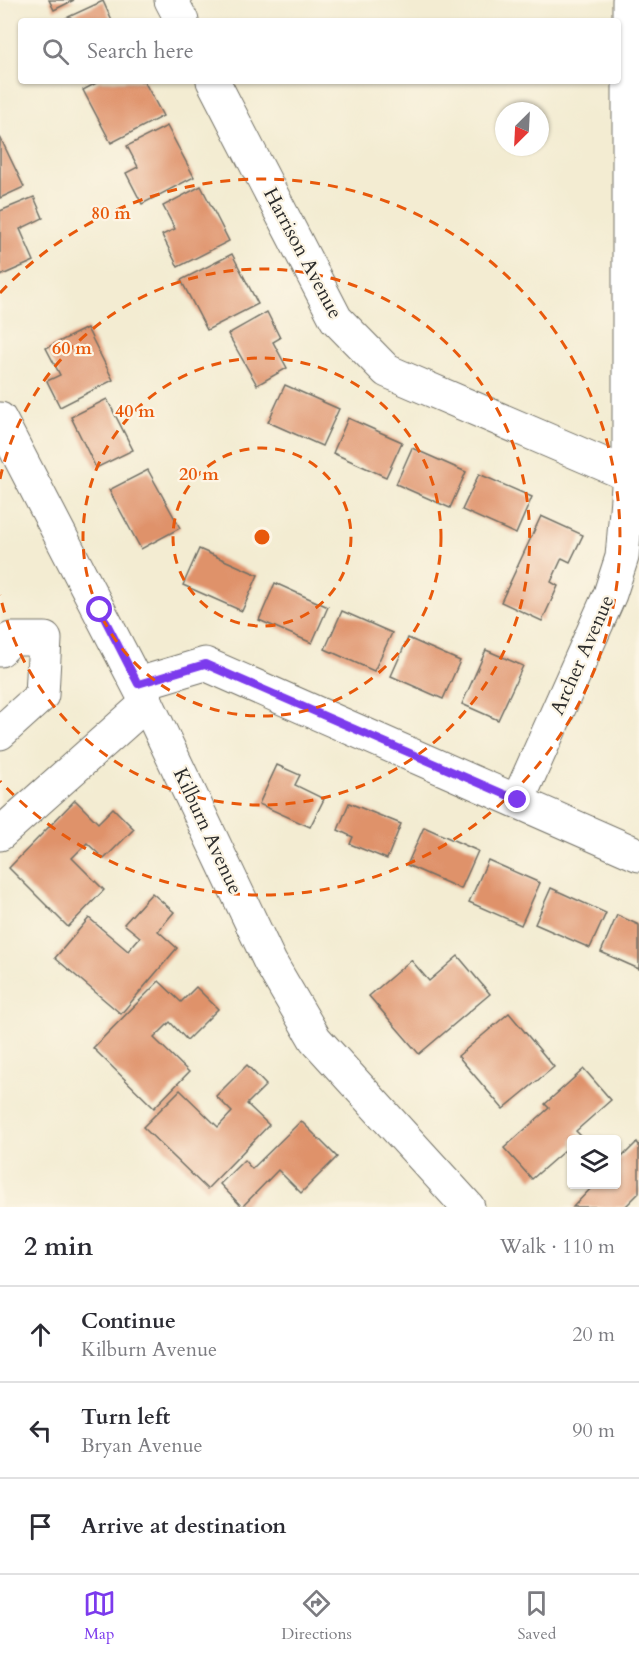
<!DOCTYPE html>
<html lang="en">
<head>
<meta charset="utf-8">
<style>
  :root { --surface:#fff; --page:#f2f2f3; --text:#2b2b33; --muted:#7c7c81; --line:#e1e1e2; --accent:#7c3aed }
  body { margin:0; font-family:Cardo,serif; background:var(--page); color:var(--text) }
  .controls { position:absolute; right:18px; bottom:18px; display:grid; overflow:hidden; border-radius:6px; box-shadow:0 2px 4px #0004 }
  .controls button { width:54px; height:54px; display:grid; place-items:center; padding:0; border:0; border-bottom:2px solid var(--line); background:var(--surface); color:var(--text); font:30px sans-serif }
  .compass { position:absolute; left:495px; top:102px; width:54px; height:54px; border-radius:50%; background:var(--surface); box-shadow:0 2px 4px #0004; rotate:204deg }
  .stop { position:absolute; width:18px; height:18px; margin:-14px; border:4px solid #7c3aed; border-radius:50%; background:#fff }
  .stop.end { background:#7c3aed; border-color:#fff; box-shadow:0 2px 6px #0008 }
  .list { margin:0; padding:0; list-style:none }
  h2 { display:flex; justify-content:space-between; align-items:center; height:78px; margin:0; padding:0 24px; font-size:26px }
  h2 small { font-size:20px; font-weight:400; color:var(--muted) }
  .list li { display:grid; grid-template-columns:39px 1fr auto; gap:18px; align-items:center; box-sizing:border-box; height:96px; padding:0 24px; border-top:2px solid var(--line) }
  .list b { display:block; font-size:22px; white-space:nowrap }
  .list p { margin:0; font-size:20px; white-space:nowrap; color:var(--muted) }
  .list em { font-size:20px; font-style:normal; color:var(--muted) }
  .icon { flex:none; width:33px; height:33px; fill:none; stroke:currentColor; stroke-width:2; stroke-linecap:round; stroke-linejoin:round }
  .map { position:relative; flex:none; width:639px; height:1207px; overflow:hidden }
  .search { position:absolute; background:var(--surface); box-shadow:0 2px 4px #0004; left:18px; right:18px; top:18px; height:66px; display:flex; align-items:center; gap:15px; box-sizing:border-box; padding:0 21px; border-radius:6px; color:var(--muted); font-size:22px }
  .sheet { height:366px; background:var(--surface) }
  nav { display:flex; justify-content:space-around; align-items:center; box-sizing:border-box; height:84px; border-top:2px solid var(--line); background:var(--surface); font-size:16px; color:var(--muted) }
  nav a { display:grid; justify-items:center; gap:3px }
  nav .on { color:var(--accent) }
  .map>svg:first-child { display:block }
  .building { fill:#df926b }
  .lines { fill:none; stroke-linecap:round; stroke-linejoin:round }
  .minor-casing { stroke:#716f65; stroke-width:35 }
  .minor { stroke:#fff; stroke-width:33 }
  .route { stroke:#7c3aed; stroke-width:8 }
  .ring { fill:none; stroke:#e8590c; stroke-width:3; stroke-dasharray:10 8 }
  .labels { text-anchor:middle; dominant-baseline:central; stroke-width:4.5; stroke-linejoin:round; paint-order:stroke }
  .street-label { font-size:20px; fill:#2b2b2b; stroke:#fcf5e5 }
  .centre { fill:#e8590c; stroke:#fcf5e5; stroke-width:3 }
  .ring-label { font-size:18px; text-anchor:middle; font-weight:bold; fill:#e8590c; stroke:#fcf5e5; stroke-width:4.5; stroke-linejoin:round; paint-order:stroke }
</style>
</head>
<body>
<div class="map">
<svg width="639" height="1207" viewBox="0 0 639 1207">
  <rect width="100%" height="100%" fill="#fcf5e5"/>
  <filter id="ink" filterUnits="userSpaceOnUse"><feTurbulence type="fractalNoise" baseFrequency=".0167" numOctaves="2"/><feDisplacementMap in="SourceGraphic" scale="12" xChannelSelector="R" yChannelSelector="G"/><feConvolveMatrix kernelMatrix="1 2 1 2 8 2 1 2 1" color-interpolation-filters="sRGB"/></filter>
  <filter id="wash" filterUnits="userSpaceOnUse"><feTurbulence type="fractalNoise" baseFrequency=".008" numOctaves="4" result="noise"/><feDisplacementMap in="SourceGraphic" scale="24" xChannelSelector="R" yChannelSelector="G"/><feGaussianBlur stdDeviation="1.35" result="paint"/><feColorMatrix in="noise" values="0 0 0 0 0 0 0 0 0 0 0 0 0 0 0 0 0 1.4 0 .05"/><feComposite in="paint" operator="in"/></filter>
  <g filter="url(#wash)">
    <rect width="100%" height="100%" fill="#f3ecd2"/>
    <g id="blocks">
      <g class="building">
        <path d="M49,0H74L54,10Z"/>
        <path d="M103,1L112,21H68L66,18Z"/>
        <path d="M100,81H144L163,116L111,143L83,90Z"/>
        <path d="M167,126L194,177L142,204L126,173L138,167L127,146Z"/>
        <path d="M0,137L24,187L0,198Z"/>
        <path d="M201,186L229,241L178,267L162,235L175,229L163,206Z"/>
        <path d="M34,197L43,218L20,229L34,261L0,276V211Z"/>
        <path d="M232,254L258,304L207,330L181,280Z"/>
        <path d="M267,312L280,338L273,342L287,368L257,385L228,334Z"/>
        <path d="M87,328L113,380L60,407L47,381L60,375L46,348Z"/>
        <path d="M285,385L339,409L322,446L268,422Z"/>
        <path d="M107,399L133,450L96,468L71,417Z"/>
        <path d="M348,418L402,442L386,477L333,453Z"/>
        <path d="M412,448L466,472L450,508L396,484Z"/>
        <path d="M148,470L180,528L141,549L109,490Z"/>
        <path d="M479,474L532,497L516,534L462,510Z"/>
        <path d="M541,516L583,535L570,562L562,558L551,582L558,586L542,621L501,602Z"/>
        <path d="M199,549L258,575L242,611L183,585Z"/>
        <path d="M275,583L328,607L312,643L259,620Z"/>
        <path d="M342,611L392,633L374,671L325,649Z"/>
        <path d="M408,638L460,661L443,699L391,676Z"/>
        <path d="M486,650L523,666L498,720L462,704Z"/>
        <path d="M277,765L300,775L295,785L324,799L310,827L259,804Z"/>
        <path d="M75,800L98,823L113,808L134,829L104,859L87,843L72,858L104,890L68,927L9,868Z"/>
        <path d="M349,803L401,824L387,859L350,844L353,837L338,830Z"/>
        <path d="M424,827L478,851L461,889L407,865Z"/>
        <path d="M488,860L540,883L521,925L469,902Z"/>
        <path d="M551,888L606,913L590,948L535,924Z"/>
        <path d="M152,893L174,912L158,931L177,948L121,1014L55,958L89,918L128,951L140,937L124,924Z"/>
        <path d="M617,915L639,925V969L601,952Z"/>
        <path d="M458,956L490,994L419,1054L369,996L411,960L429,981Z"/>
        <path d="M159,981L181,1002L196,987L218,1009L187,1040L170,1022L154,1038L189,1072L154,1108L93,1048Z"/>
        <path d="M509,1013L554,1067L503,1109L458,1056Z"/>
        <path d="M247,1065L266,1085L247,1104L269,1125L207,1189L143,1127L180,1090L218,1127L232,1112L216,1096Z"/>
        <path d="M584,1069L611,1100L576,1131L581,1136L572,1140V1144L532,1179L504,1148L549,1108L545,1104Z"/>
        <path d="M301,1121L337,1157L301,1193L278,1170L242,1207L220,1184L244,1160L252,1169Z"/>
        <path d="M637,1142L639,1145V1193L625,1207H573L595,1184H616V1163Z"/>
      </g>
    </g>
  </g>
  <g filter="url(#ink)">
    <use href="#blocks" fill-opacity="0" stroke="#716f65" stroke-width="1.5"/>
    <g class="lines">
      <g class="minor-casing">
        <g id="minor">
          <path d="M171,0L182,21"/>
          <path d="M213,81L336,319L387,371L629,475"/>
          <path d="M0,419L147,703L270,962L315,1039L468,1207"/>
          <path d="M0,650L11,639H45L42,695L0,733"/>
          <path d="M138,684L205,664L639,855"/>
          <path d="M518,800L610,594L622,557L629,475V0"/>
          <path d="M0,834L147,703"/>
        </g>
      </g>
      <use href="#minor" class="minor"/>
    </g>
  </g>
  <g class="lines" filter="url(#ink)">
    <path class="route" d="M100,610L138,684L205,664L518,800"/>
  </g>
  <g class="ring">
    <circle cx="262" cy="537" r="89"/>
    <circle cx="262" cy="537" r="179"/>
    <path d="M0 479A268 268 0 1 1 0 595"/>
    <path d="M0 293A358 358 0 1 1 0 781"/>
  </g>
  <g class="labels">
    <g class="street-label">
      <text transform="translate(303 253) rotate(62)">Harrison Avenue</text>
      <text transform="translate(582 655) rotate(-66)">Archer Avenue</text>
      <text transform="translate(208 831) rotate(65)">Kilburn Avenue</text>
    </g>
  </g>
  <circle cx="262" cy="537" r="9" class="centre"/>
  <g class="ring-label">
    <text x="111" y="219">80 m</text>
    <text x="72" y="354">60 m</text>
    <text x="135" y="417">40 m</text>
    <text x="199" y="480">20 m</text>
  </g>
</svg>
<div class="controls">
<button><svg class="icon" aria-label="layers" viewBox="0 0 24 24"><path d="M12 4l9 5-9 5-9-5zM3 14l9 5 9-5"/></svg></button>
</div>
<svg class="compass" viewBox="-18 -18 36 36"><path d="M0-13l5 13h-10z" fill="#e53935"/><path d="M0 13l5-13h-10z" fill="#7c7c81"/></svg>
<div class="stop" style="left:100px;top:610px"></div>
<div class="stop end" style="left:518px;top:800px"></div>
<div class="search"><svg class="icon" aria-label="search" viewBox="0 0 24 24"><circle cx="10" cy="10" r="6"/><path d="M15 15l6 6"/></svg>Search here</div>
</div>
<section class="sheet">
<h2>2 min<small>Walk · 110 m</small></h2>
<ul class="list">
<li><svg class="icon" aria-label="ahead" viewBox="0 0 24 24"><path d="M12 20V5M6 11l6-6 6 6"/></svg><div><b>Continue</b><p>Kilburn Avenue</p></div><em>20 m</em></li>
<li><svg class="icon" aria-label="left" viewBox="0 0 24 24"><path d="M17 20v-9H6M10 6l-5 5 5 5"/></svg><div><b>Turn left</b><p>Bryan Avenue</p></div><em>90 m</em></li>
<li><svg class="icon" aria-label="arrive" viewBox="0 0 24 24"><path d="M6 21V4h12l-3 4 3 4H6"/></svg><div><b>Arrive at destination</b></div></li>
</ul>
</section>
<nav>
<a class="on"><svg class="icon" aria-label="map" viewBox="0 0 24 24"><path d="M3 6l6-2 6 2 6-2v14l-6 2-6-2-6 2zM9 4v14M15 6v14"/></svg>Map</a>
<a><svg class="icon" aria-label="directions" viewBox="0 0 24 24"><path d="M12 3l9 9-9 9-9-9zM9 14v-3h6M13 9l2 2-2 2"/></svg>Directions</a>
<a><svg class="icon" aria-label="saved" viewBox="0 0 24 24"><path d="M7 4h10v16l-5-4-5 4z"/></svg>Saved</a>
</nav>
</body>
</html>
